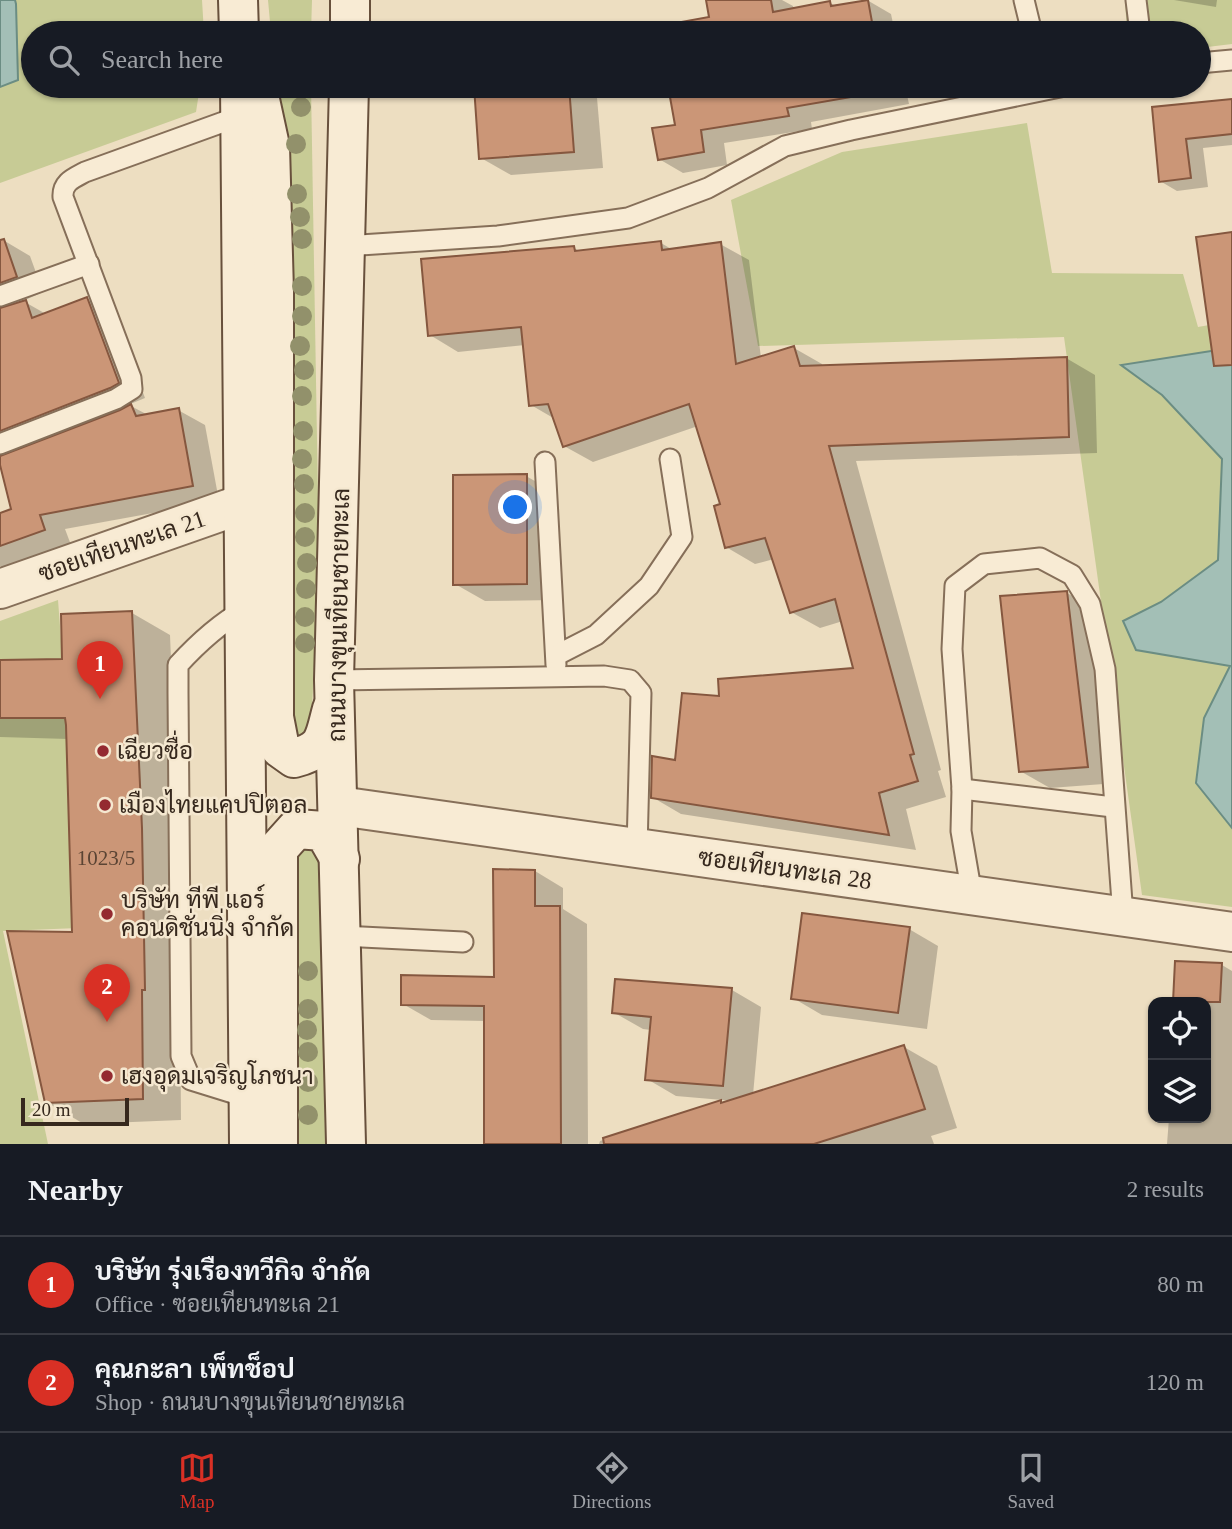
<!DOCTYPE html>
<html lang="en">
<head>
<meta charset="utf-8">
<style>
  :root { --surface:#171b24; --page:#20242c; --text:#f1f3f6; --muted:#9ea1a6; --line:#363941; --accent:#d93025 }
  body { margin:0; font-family:"Times New Roman",Sarabun,serif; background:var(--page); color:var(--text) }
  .controls { position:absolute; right:21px; bottom:21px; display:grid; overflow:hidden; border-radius:14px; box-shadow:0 2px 5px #0004 }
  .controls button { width:63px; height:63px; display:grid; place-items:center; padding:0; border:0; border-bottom:2px solid var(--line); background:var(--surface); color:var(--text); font:35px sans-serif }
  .scale { position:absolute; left:21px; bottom:18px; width:108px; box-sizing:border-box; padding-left:7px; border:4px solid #36281d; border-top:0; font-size:19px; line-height:24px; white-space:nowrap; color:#36281d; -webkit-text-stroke:5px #f5e8d0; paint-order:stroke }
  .you { position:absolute; left:516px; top:508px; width:24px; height:24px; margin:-18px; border:5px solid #fff; border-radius:50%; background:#1a73e8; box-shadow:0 0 0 10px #1a73e833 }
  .badge { display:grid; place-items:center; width:46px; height:46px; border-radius:50%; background:var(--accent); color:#fff; font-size:23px; font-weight:700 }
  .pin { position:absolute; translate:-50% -58px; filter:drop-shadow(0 2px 4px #0008) }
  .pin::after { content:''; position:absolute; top:37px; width:24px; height:21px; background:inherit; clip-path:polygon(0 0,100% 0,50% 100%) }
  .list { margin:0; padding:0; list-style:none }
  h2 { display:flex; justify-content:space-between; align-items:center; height:91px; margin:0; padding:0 28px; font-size:30px }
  h2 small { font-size:23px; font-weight:400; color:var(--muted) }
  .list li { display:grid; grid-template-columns:46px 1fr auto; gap:21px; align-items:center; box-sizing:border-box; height:98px; padding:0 28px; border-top:2px solid var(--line) }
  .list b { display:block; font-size:26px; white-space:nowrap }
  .list p { margin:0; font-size:23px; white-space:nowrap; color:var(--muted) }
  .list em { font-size:23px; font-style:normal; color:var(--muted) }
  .icon { flex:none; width:38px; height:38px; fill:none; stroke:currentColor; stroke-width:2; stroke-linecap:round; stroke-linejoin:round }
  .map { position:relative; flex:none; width:1232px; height:1144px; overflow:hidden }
  .search { position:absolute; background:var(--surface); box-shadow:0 2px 5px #0004; left:21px; right:21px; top:21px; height:77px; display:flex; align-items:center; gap:18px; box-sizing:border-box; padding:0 24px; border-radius:38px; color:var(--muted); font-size:26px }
  .sheet { height:287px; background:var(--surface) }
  nav { display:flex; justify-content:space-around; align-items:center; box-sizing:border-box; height:98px; border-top:2px solid var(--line); background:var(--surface); font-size:19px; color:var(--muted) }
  nav a { display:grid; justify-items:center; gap:4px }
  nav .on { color:var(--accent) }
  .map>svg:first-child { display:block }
  .green { fill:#c7cb95 }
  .water { fill:#a3bfb6; stroke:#6b8d83; stroke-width:2 }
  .shadow { fill:#0003 }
  .building { fill:#cb9677; stroke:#85573f; stroke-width:2 }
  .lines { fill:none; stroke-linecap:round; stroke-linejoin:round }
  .service-casing { stroke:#866f59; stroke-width:23 }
  .minor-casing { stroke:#866f59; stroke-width:42 }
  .secondary-casing { stroke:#68503c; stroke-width:42 }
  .service { stroke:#f8ebd4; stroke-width:19 }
  .minor { stroke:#f8ebd4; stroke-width:38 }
  .secondary { stroke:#f8ebd4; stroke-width:38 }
  .tree { fill:#92916b }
  .poi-dot { fill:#942a30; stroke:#f5e8d0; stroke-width:2.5 }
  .labels { text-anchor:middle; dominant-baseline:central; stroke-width:5; stroke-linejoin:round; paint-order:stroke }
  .number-label { font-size:21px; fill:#5b4434 }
  .street-label { font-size:24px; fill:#36281d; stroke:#f5e8d0 }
  .poi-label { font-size:24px; fill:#36281d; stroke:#f5e8d0; text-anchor:start }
</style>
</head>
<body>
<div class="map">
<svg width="1232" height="1144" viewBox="0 0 1232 1144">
  <rect width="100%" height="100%" fill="#eddec1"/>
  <g class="green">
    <path d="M15,0H202L204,33H33V86H200L196,112L0,183V87L18,80Z"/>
    <path d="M268,0H312L311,33H271Z"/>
    <path d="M1125,0H1232V44L1199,48V33H1127Z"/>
    <path d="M276,86H311L319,557L311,731L299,736L291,725Z"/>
    <path d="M1027,123L1052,273L1183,274L1198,327L1232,321L1224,349L1122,365L1162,395L1222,459L1218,560L1161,602L1123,622L1136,650L1231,666L1204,718L1196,782L1232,828V907L1142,895L1064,337L758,346L731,200L842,152Z"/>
    <path d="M58,600L79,874V928L3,931L48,1144H0V621Z"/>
    <path d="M300,845L315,849L322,870L325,1144H288L290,856Z"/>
  </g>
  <g class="water">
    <path d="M0,0H15L16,4L18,80L0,87Z"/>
    <path d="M1224,349H1232V828L1196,783L1204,718L1230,666L1136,650L1123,621L1161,602L1218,560L1222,459L1162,395L1121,365Z"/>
  </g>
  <g class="shadow">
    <path d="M720,0H782L793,6L794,10L830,3L836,6L867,0L891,14L895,33H662L661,27L711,18Z"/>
    <path d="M1174,0H1217L1216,7Z"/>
    <path d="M563,23L580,33H471V31Z"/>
    <path d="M475,86H596L603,168L511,175L481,158Z"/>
    <path d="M670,86H905L909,104L811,122L812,129L724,143L727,165L683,173L659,159L677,126Z"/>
    <path d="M1232,101V145L1203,148L1208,187L1177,191L1160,181L1154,109Z"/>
    <path d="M3,240L30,256L43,292L23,301L46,314L87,299L114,315L145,398L101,416L102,420L130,407L129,405L148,415L178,410L205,425L219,501L65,529L71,545L3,568L0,566V515L14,510L0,458L22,450L5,440L0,442V241Z"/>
    <path d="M661,243L673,250L720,244L749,260L761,358L794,348L822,364L823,367L1066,358L1095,375L1097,453L856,461L941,770L938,771L946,797L906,809L916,850L681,814L652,797L721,698L855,670L843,621L820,628L791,612L774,559L755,564L726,547L722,506L698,426L593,462L564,446L555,419L531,405L525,345L458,352L430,335L574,248L581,252Z"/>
    <path d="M526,476L556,493V600L485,601L455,584Z"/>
    <path d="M1067,593L1097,610L1117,783L1050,788L1020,771Z"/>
    <path d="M132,613L170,635L179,851L181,1120L84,1124L46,1102L73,933L68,739L0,737V662L64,661Z"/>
    <path d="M535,871L563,888V909L587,924L588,1144H486V1021L431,1020L403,1004L496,978Z"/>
    <path d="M909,929L938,946L927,1029L822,1015L793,998Z"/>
    <path d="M1177,963L1222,965L1232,971V1144H1167L1169,1118H1206V1002H1175Z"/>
    <path d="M732,990L761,1007L753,1095L904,1047L937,1066L957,1128L931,1136L934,1144H599L600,1141L721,1102L724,1104L734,1101L676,1096L647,1079L651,1030L643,1029L613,1012Z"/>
  </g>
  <g class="building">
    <path d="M706,0H771L773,12L830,1L831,6L868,0L874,33H660L659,26L709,17Z"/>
    <path d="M564,22L565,33H470L469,29Z"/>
    <path d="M474,86H569L574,152L479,159Z"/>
    <path d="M668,86H885L886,91L787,108L789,116L701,130L704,152L658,160L652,128L675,125Z"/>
    <path d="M1232,99V134L1186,139L1191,178L1159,182L1152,107Z"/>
    <path d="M1232,232V365L1214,366L1196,237Z"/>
    <path d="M4,239L17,277L0,283V240Z"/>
    <path d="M661,241L662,250L721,242L736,364L794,346L800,366L1067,357L1069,437L829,446L914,754L910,755L918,781L879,793L889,835L651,798L652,756L675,760L682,693L719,696L718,679L853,668L835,599L790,613L765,538L725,548L714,506L720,504L689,404L563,447L548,404L529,406L521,327L428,336L421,259L574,246L575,251Z"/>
    <path d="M87,297L119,383L110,388L0,431V308L26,300L32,318Z"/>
    <path d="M131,404L136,416L179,408L193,486L40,515L45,530L0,546V513L11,509L0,465V456L120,410Z"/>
    <path d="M527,474V584L453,585V475Z"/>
    <path d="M1067,591L1088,767L1019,772L1000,596Z"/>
    <path d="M132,611L142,828L145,990H142L143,1099L45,1103L7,931L72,932L66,725L65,718H0V660L62,659L61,614Z"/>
    <path d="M493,869L535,870V906H560L561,1144H484V1006L401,1005V975L494,977Z"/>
    <path d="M802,913L910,927L898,1013L791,999Z"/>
    <path d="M1175,961L1222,963L1220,1002H1173Z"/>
    <path d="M615,979L732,988L723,1086L645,1080L651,1017L612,1013Z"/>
    <path d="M904,1045L925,1109L814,1144H604L603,1138L721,1100V1103Z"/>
  </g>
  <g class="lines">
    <g class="service-casing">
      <g id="service">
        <path d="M1024,0L1032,33"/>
        <path d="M1136,0L1140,33"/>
        <path d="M1199,63L1232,60"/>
        <path d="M345,246L498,236L628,218L708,188L785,146L851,130L1065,86"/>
        <path d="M0,296L89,264"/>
        <path d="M0,444L116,399L132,389L131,378L63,197C62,182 74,178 85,172L240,116"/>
        <path d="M545,462L556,665"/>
        <path d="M245,609C219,624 199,642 178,665V693L181,1056L191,1080L249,1098"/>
        <path d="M557,655L596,635L649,586L682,537L670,459"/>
        <path d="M334,680L604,676L630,680L641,693L637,849"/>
        <path d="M962,789L1113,807"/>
        <path d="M972,895L961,831L962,789L952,649L955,586L984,564L1040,558L1072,575L1090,604L1105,669L1123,916"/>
        <path d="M342,936L463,942"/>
      </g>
    </g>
    <g class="minor-casing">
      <g id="minor">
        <path d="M0,589L245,503"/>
        <path d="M339,806L1232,932"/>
      </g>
    </g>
    <g class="secondary-casing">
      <g id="secondary">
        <path d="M238,0L239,33"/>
        <path d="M350,33V0"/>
        <path d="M240,86L249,1144"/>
        <path d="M257,86L270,146L274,292V717L280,748L294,758C326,750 324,738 332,709"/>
        <path d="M278,1144V849L296,829L324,831L340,859"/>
        <path d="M346,1144L334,680L349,86"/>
      </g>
    </g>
    <use href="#service" class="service"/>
    <use href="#minor" class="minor"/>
    <use href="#secondary" class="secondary"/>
  </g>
  <g class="tree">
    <circle cx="301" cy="107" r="10"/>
    <circle cx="296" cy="144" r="10"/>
    <circle cx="297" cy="194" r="10"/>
    <circle cx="300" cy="217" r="10"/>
    <circle cx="302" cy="239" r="10"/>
    <circle cx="302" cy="286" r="10"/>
    <circle cx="302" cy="316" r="10"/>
    <circle cx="300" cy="346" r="10"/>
    <circle cx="304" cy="370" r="10"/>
    <circle cx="302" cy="396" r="10"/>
    <circle cx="303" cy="431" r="10"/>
    <circle cx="302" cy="459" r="10"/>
    <circle cx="304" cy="484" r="10"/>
    <circle cx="305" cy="513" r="10"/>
    <circle cx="305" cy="537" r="10"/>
    <circle cx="307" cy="563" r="10"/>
    <circle cx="306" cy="589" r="10"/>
    <circle cx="305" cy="617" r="10"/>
    <circle cx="305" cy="643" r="10"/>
    <circle cx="308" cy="971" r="10"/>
    <circle cx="308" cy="1009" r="10"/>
    <circle cx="307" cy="1030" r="10"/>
    <circle cx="308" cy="1052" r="10"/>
    <circle cx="308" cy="1082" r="10"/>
    <circle cx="308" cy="1115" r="10"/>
  </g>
  <g class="poi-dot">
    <circle cx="103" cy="751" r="7"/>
    <circle cx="105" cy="805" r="7"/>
    <circle cx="107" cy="914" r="7"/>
    <circle cx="107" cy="1076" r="7"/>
  </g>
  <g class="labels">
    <g class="number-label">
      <text x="106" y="858">1023/5</text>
    </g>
    <g class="street-label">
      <text transform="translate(122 546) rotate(-19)">ซอยเทียนทะเล 21</text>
      <text transform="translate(339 615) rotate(-89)">ถนนบางขุนเทียนชายทะเล</text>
      <text transform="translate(785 869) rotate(8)">ซอยเทียนทะเล 28</text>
    </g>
    <g class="poi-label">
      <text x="117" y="751">เฉียวซื่อ</text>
      <text x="119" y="805">เมืองไทยแคปปิตอล</text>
      <text x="121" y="900">บริษัท ทีพี แอร์<tspan x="121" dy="28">คอนดิชั่นนิ่ง จำกัด</tspan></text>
      <text x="121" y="1076">เฮงอุดมเจริญโภชนา</text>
    </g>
  </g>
</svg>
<div class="controls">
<button><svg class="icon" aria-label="locate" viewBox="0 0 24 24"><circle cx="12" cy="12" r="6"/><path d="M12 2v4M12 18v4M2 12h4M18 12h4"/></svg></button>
<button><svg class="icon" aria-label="layers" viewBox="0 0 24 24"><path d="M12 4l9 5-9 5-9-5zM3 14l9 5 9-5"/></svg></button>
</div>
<div class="scale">20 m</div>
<div class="you"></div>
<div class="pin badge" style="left:100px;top:699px">1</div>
<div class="pin badge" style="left:107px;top:1022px">2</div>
<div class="search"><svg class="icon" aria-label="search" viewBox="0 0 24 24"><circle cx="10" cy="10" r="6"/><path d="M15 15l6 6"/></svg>Search here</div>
</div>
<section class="sheet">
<h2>Nearby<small>2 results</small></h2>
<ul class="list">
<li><span class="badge">1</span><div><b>บริษัท รุ่งเรืองทวีกิจ จำกัด</b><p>Office · ซอยเทียนทะเล 21</p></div><em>80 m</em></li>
<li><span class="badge">2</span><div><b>คุณกะลา เพ็ทช็อป</b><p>Shop · ถนนบางขุนเทียนชายทะเล</p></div><em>120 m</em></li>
</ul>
</section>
<nav>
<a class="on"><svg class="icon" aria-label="map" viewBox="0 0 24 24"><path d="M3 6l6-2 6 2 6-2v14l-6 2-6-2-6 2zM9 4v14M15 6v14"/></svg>Map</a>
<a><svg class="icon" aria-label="directions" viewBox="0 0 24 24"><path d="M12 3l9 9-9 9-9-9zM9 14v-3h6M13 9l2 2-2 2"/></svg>Directions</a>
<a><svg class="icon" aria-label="saved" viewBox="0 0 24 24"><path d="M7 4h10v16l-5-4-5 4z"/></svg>Saved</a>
</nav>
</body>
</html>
